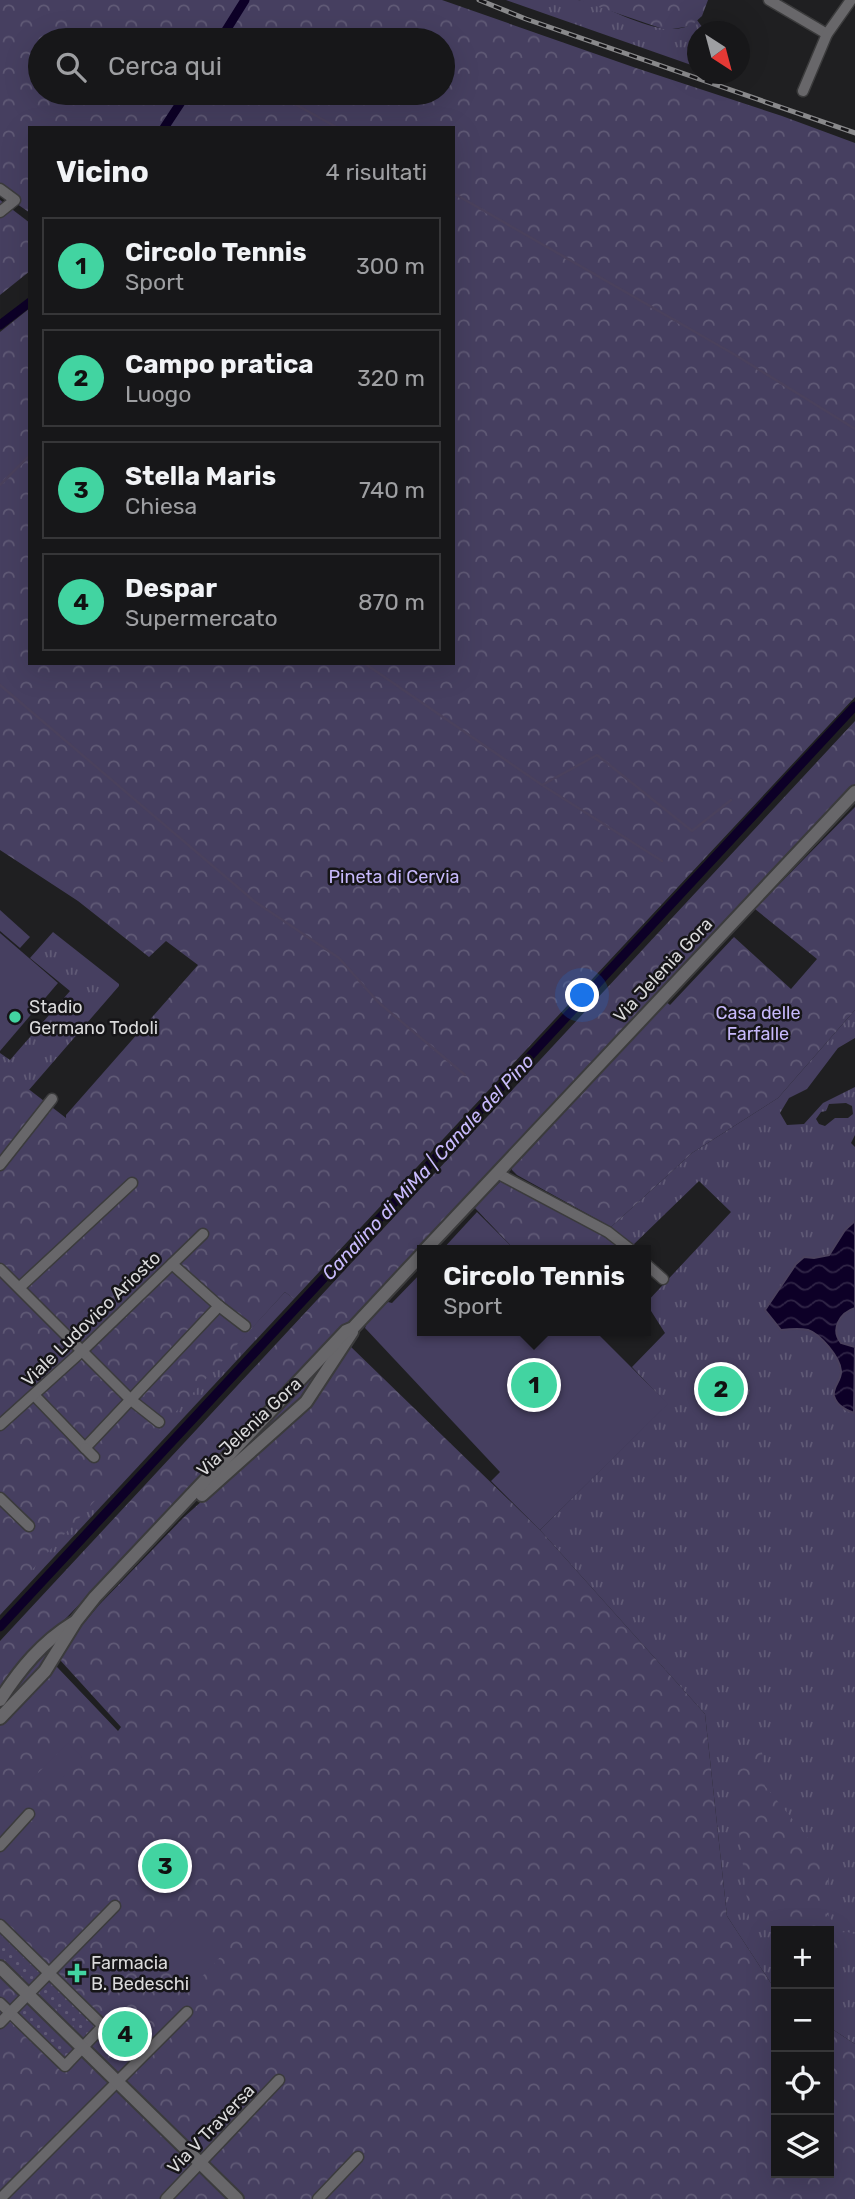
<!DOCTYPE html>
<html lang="it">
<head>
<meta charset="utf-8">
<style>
  :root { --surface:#171719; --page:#242426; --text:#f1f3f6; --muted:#9e9fa2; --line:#363638; --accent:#42d4a1 }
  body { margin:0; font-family:Rubik,sans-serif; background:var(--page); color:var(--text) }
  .controls { position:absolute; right:21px; bottom:21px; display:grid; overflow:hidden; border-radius:0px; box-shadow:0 7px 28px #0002 }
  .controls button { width:63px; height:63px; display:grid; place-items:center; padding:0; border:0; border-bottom:2px solid var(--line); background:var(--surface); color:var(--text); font:35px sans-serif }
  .compass { position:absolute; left:687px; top:21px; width:63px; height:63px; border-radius:50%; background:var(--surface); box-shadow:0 7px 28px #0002; rotate:144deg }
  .you { position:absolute; left:583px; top:996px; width:24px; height:24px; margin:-18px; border:5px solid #fff; border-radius:50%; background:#1a73e8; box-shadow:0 0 0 10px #1a73e833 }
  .badge { display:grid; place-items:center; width:46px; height:46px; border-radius:50%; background:var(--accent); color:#111; font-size:23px; font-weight:700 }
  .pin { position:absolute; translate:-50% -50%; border:4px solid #fff; box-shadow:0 2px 7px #0006 }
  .popup { position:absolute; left:417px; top:1245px; width:234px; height:91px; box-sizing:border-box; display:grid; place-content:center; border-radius:0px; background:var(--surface); filter:drop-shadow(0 2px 5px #0005); font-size:23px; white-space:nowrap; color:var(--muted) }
  .popup b { font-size:26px; color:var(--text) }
  .popup::after { content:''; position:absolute; left:50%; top:100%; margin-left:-14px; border:14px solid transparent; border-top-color:var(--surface) }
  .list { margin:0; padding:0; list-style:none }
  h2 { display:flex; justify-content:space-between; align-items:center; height:91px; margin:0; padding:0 28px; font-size:30px }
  h2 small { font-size:23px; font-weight:400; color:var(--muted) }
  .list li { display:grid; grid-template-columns:46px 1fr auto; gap:21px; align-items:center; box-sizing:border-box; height:98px; margin:0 14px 14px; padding:0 14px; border:2px solid var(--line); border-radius:0px }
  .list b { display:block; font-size:26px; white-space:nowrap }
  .list p { margin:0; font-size:23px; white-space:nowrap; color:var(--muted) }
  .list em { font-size:23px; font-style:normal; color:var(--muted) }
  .icon { flex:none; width:38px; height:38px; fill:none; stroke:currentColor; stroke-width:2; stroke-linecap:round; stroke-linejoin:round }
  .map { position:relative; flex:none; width:855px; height:2199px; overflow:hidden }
  .search { position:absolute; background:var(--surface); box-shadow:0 7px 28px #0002; left:28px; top:28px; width:427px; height:77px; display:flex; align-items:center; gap:18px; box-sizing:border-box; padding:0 24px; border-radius:38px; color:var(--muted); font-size:26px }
  .panel { position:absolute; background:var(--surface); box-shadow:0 7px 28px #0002; left:28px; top:126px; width:427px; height:539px; border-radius:0px }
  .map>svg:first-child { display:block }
  .grass { fill:url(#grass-tufts); fill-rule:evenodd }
  .forest { fill:url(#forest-crowns); fill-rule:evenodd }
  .garden { fill:url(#garden-dots) }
  .pitch { fill:#463f60 }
  .water { fill:url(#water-waves); stroke:#4a415d; stroke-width:2 }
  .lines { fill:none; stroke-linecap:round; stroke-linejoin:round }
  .stream { stroke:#4a415d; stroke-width:2.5 }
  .canal { stroke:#0d0027; stroke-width:9 }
  .minor-casing { stroke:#3b3b3c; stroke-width:13 }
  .tertiary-casing { stroke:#3b3b3c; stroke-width:16 }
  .minor { stroke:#68676a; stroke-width:10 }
  .tertiary { stroke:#68676a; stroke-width:12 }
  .rail-casing { stroke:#89898b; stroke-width:5 }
  .rail { stroke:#161518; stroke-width:2.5; stroke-dasharray:8; stroke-linecap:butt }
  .poi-dot { fill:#42d4a1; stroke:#161518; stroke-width:2.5 }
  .labels { text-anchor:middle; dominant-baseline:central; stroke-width:5; stroke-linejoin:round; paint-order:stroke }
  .park-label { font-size:18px; fill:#c7b9fb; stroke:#161518 }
  .street-label { font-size:18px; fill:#dadadb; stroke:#161518 }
  .poi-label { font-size:18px; fill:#dadadb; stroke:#161518; text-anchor:start }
  .water-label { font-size:19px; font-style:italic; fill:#c9bbfe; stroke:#161518 }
</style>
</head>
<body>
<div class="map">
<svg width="855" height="2199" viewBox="0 0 855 2199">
  <defs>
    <pattern id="grass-tufts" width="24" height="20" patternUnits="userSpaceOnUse" patternTransform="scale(1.75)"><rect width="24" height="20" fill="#463f60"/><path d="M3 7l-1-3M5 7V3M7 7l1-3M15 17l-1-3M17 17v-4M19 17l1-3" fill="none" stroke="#605a76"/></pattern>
    <pattern id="forest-crowns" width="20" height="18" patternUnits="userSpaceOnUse" patternTransform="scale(1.75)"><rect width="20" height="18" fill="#463f60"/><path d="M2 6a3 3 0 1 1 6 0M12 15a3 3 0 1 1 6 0" fill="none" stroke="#605a76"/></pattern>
    <pattern id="garden-dots" width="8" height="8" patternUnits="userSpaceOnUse" patternTransform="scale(1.75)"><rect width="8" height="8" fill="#463f60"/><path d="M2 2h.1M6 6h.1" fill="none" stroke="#605a76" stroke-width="1.8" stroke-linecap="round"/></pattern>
    <pattern id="water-waves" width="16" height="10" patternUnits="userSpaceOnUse" patternTransform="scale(1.75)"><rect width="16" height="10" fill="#0d0027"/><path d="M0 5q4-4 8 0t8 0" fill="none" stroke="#302546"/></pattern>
  </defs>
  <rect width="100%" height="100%" fill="#1f1f21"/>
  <g class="grass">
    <path d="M506,0C529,0 555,0 578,0C611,5 668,47 697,20L705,31L698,32L697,67Z"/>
    <path d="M53,932L119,984V986L22,1098L0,1078V1053L10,1060L70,991L30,958Z"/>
    <path d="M855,1010V1038L838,1048L807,1089L789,1098L780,1113L787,1125L804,1124L823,1103L855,1087V1135L851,1143L855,1147V2044L829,2027V1931H776V1991L727,1916L705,1714L540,1530L667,1404L632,1367L665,1333L646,1303L731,1212L699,1181L631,1247L611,1227L692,1153L778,1098ZM846,1103L852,1106L853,1114L848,1118H835L825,1126L819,1124L816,1119L821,1112L826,1111L829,1104Z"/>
    <path d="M285,1292L294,1299L0,1615V1599Z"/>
  </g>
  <g class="forest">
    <path d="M0,0H442L636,68L782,116L855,143V697L294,1299L285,1292L0,1605V1067L66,1118V1115L198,965L166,941L149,957L78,901L0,850V332L30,308V663H453V128H30V213L0,192ZM40,40H443V93H40Z"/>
    <path d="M578,0H708L702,16L691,26L666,30Z"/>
    <path d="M0,200L30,223V271L0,295Z"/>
    <path d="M855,721V784L239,1440L38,1647L118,1731L121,1727L60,1660L74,1635L99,1605L183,1518L311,1403L350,1346L540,1530L705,1714L727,1916L776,1991V2173H829V2027L855,2044V2199H0V1641Z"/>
    <path d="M855,807V1010L778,1098L692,1153L611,1227L517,1175L512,1170V1165L665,1001L670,1005L734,937L791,989L817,959L755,909Z"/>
    <path d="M502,1180C541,1204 587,1220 621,1250H515L474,1207Z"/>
    <path d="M343,1337L300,1402L192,1500Z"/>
    <path d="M748,1748L762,1751L765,1786L813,1844L829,1871L825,1912L840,1930L855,1934V1957L829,1949V1931H802L749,1917L733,1780Z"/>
  </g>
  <g class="garden">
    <path d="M0,1934L41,1973L30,1984L0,1955Z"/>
    <path d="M50,1981L97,2026L86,2038L39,1992Z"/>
    <path d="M27,2003L75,2048L64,2059L17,2014Z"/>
  </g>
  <g class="pitch">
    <path d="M0,910L30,937L20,948L0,931Z"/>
    <path d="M0,933L58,983L0,1051Z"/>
    <path d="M477,1212L515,1250H442Z"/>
    <path d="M422,1272V1331H595L668,1404L540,1530L491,1481L500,1472L365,1328C369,1316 378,1309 388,1302L392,1303Z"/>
    <path d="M68,1743L82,1757L46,1795L31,1780Z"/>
    <path d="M181,1914L223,1954L195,1984L152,1943Z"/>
  </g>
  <path class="water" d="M855,1221V1308C840,1313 830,1329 841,1343L855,1347L854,1413C846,1410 837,1406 834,1396C832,1387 842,1380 841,1371C840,1357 820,1334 808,1330C799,1328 790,1329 781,1330L765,1310L796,1264L804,1257L814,1258L829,1255L845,1230Z"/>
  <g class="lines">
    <g class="stream">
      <path d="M275,93L338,128"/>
      <path d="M453,193L737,356L855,429"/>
      <path d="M0,485L30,455"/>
      <path d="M364,663L542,785L662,861"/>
      <path d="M0,685L254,901L339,958L378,1002L465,1075"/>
      <path d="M542,785L597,755L692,831L731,800"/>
    </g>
    <g class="canal">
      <path d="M220,40L245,0"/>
      <path d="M164,128L187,93"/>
      <path d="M0,325L30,302"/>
      <path d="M0,1627L855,706"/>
    </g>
    <g class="minor-casing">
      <g id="minor">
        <path d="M769,0L827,34"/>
        <path d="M803,91L827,34L851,0"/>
        <path d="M0,189L15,200L0,212"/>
        <path d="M0,1165L52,1099"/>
        <path d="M497,1173L608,1232L631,1250"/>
        <path d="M646,1264L663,1279"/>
        <path d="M0,1269L131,1400L159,1422"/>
        <path d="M20,1287L132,1183"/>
        <path d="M219,1306L245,1326"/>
        <path d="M34,1395L85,1448L219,1306L172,1264"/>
        <path d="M0,1425L82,1351L203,1234"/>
        <path d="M85,1448L94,1457"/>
        <path d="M0,1498L29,1526"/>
        <path d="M0,1846L29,1814"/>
        <path d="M0,1925L103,2026L65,2066L0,2003"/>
        <path d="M0,2023L115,1906"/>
        <path d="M0,2199L187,2012"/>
        <path d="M166,2199L279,2080"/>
        <path d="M318,2199L358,2157"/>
      </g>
    </g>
    <g class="tertiary-casing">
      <g id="tertiary">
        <path d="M425,1250L855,792"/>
        <path d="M202,1495L306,1402L352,1332"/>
        <path d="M0,1700C20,1669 42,1642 73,1623"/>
        <path d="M0,1718L45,1671L76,1621L95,1597L346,1331L353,1328L422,1254"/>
        <path d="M0,1967L237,2199"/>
      </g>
    </g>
    <use href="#minor" class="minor"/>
    <use href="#tertiary" class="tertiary"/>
    <g class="rail-casing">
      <path id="rail" d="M479,0L526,19L855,133"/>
    </g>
    <use href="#rail" class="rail"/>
  </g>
  <g class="poi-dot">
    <circle cx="15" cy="1017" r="7"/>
    <path d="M73.5 1962.5h7v7h7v7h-7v7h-7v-7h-7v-7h7z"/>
  </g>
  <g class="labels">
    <g class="park-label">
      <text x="394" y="877">Pineta di Cervia</text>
      <text x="758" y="1013">Casa delle<tspan x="758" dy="21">Farfalle</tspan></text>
    </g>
    <g class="street-label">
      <text transform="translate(663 970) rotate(-47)">Via Jelenia Gora</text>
      <text transform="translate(91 1319) rotate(-44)">Viale Ludovico Ariosto</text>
      <text transform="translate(249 1427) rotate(-43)">Via Jelenia Gora</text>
      <text transform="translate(211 2129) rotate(-46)">Via V Traversa</text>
    </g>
    <g class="poi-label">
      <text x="29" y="1007">Stadio<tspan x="29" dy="21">Germano Todoli</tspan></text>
      <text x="91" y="1963">Farmacia<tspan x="91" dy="21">B. Bedeschi</tspan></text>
    </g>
    <g class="water-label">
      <text transform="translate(428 1167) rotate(-47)">Canalino di MiMa | Canale del Pino</text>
    </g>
  </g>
</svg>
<div class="controls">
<button>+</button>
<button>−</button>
<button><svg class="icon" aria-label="locate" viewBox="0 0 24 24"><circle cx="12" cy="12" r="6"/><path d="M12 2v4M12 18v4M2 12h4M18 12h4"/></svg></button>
<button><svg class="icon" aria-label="layers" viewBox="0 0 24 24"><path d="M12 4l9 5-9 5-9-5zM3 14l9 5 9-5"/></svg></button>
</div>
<svg class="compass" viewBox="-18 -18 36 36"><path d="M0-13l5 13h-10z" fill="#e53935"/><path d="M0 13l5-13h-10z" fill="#9e9fa2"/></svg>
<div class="you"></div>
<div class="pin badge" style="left:534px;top:1385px">1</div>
<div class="popup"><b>Circolo Tennis</b>Sport</div>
<div class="pin badge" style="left:721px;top:1389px">2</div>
<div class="pin badge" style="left:165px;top:1866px">3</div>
<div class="pin badge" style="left:125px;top:2034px">4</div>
<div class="search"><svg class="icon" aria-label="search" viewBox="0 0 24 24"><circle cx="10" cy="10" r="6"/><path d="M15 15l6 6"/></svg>Cerca qui</div>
<section class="panel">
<h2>Vicino<small>4 risultati</small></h2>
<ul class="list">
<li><span class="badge">1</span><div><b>Circolo Tennis</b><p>Sport</p></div><em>300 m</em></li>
<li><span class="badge">2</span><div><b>Campo pratica</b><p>Luogo</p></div><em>320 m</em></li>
<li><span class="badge">3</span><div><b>Stella Maris</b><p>Chiesa</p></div><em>740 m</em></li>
<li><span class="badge">4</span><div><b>Despar</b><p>Supermercato</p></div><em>870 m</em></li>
</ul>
</section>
</div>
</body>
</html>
